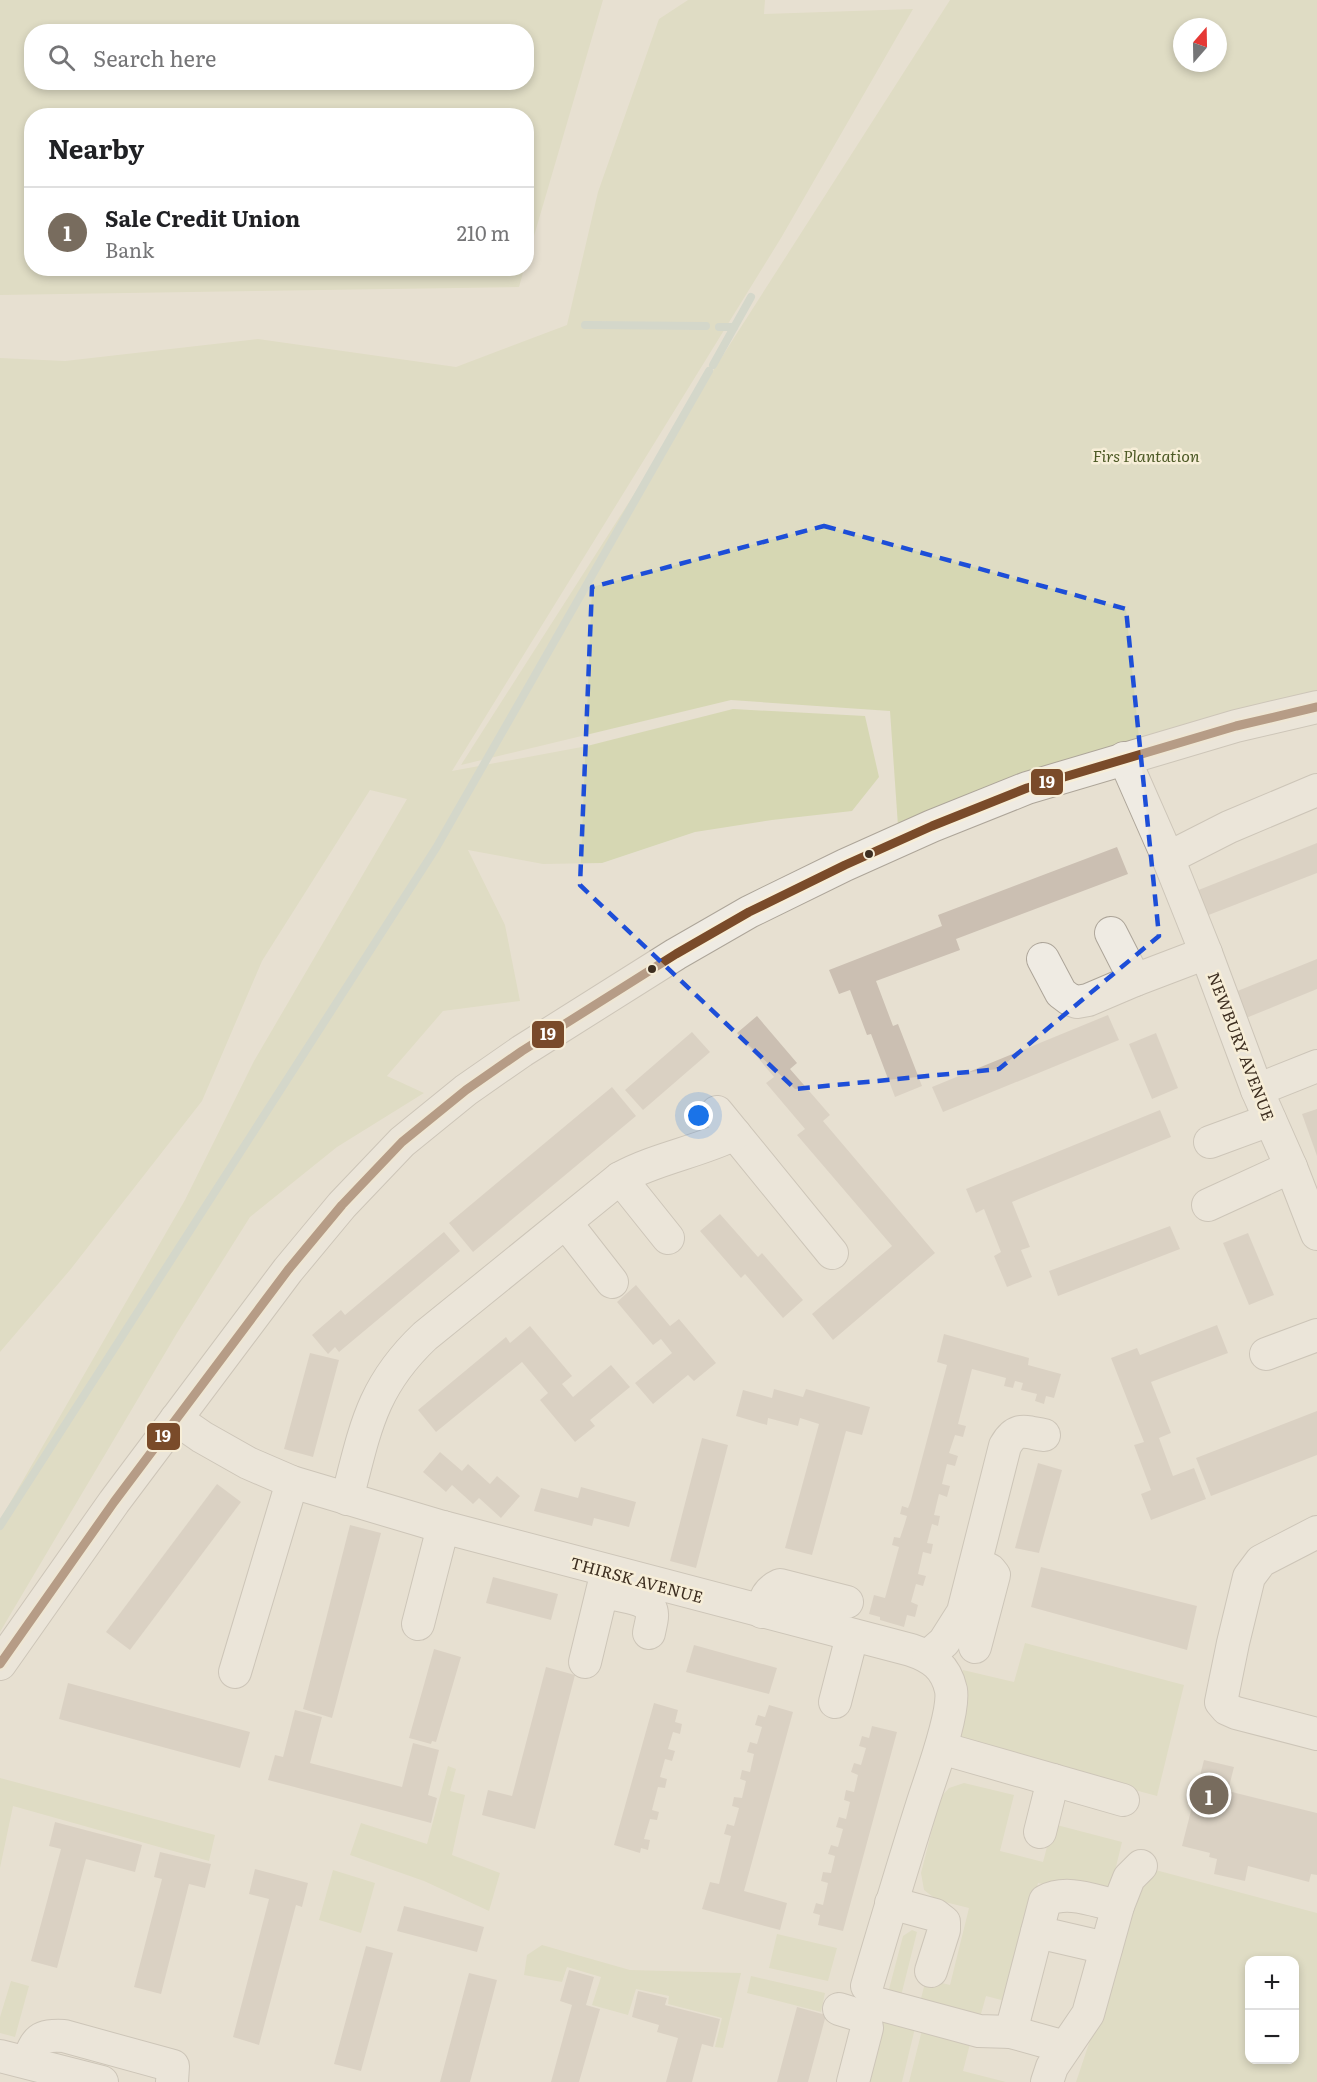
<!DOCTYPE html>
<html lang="en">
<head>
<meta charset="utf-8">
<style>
  :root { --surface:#fff; --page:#f6f6f6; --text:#202124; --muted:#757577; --line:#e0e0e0; --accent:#786c5e }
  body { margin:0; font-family:Literata,serif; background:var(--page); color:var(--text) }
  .controls { position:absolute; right:18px; bottom:18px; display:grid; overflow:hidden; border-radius:12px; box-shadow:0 3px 9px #0003 }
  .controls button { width:54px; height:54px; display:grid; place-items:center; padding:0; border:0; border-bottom:2px solid var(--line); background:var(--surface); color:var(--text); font:30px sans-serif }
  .compass { position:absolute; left:1173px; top:18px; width:54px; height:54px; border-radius:50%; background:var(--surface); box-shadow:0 3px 9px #0003; rotate:20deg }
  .you { position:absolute; left:699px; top:1116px; width:21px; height:21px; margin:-15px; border:4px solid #fff; border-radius:50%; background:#1a73e8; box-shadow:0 0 0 9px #1a73e833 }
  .badge { display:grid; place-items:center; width:39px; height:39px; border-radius:50%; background:var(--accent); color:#fff; font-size:20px; font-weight:700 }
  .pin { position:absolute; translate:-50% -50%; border:3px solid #fff; box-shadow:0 2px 6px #0006 }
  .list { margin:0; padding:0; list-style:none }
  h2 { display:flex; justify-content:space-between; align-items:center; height:78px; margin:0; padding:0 24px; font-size:26px }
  h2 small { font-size:20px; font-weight:400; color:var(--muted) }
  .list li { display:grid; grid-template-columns:39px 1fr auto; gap:18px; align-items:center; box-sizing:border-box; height:90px; padding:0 24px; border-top:2px solid var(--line) }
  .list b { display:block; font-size:22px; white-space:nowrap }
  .list p { margin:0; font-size:20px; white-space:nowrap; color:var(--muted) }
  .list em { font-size:20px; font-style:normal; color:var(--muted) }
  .icon { flex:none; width:33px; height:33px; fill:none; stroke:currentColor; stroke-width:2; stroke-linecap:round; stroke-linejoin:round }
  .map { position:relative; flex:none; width:1317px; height:2082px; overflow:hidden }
  .search { position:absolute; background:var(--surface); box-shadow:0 3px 9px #0003; left:24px; top:24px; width:510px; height:66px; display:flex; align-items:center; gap:15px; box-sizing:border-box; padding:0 21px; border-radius:24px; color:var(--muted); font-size:22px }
  .panel { position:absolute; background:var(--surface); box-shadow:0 3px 9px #0003; left:24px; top:108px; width:510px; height:168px; border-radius:24px }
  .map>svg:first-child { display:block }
  .green { fill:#d6d7b3; fill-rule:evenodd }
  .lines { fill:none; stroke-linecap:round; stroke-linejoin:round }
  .stream { stroke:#bcccc2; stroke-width:8 }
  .building { fill:#cbbfb2 }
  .minor-casing { stroke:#ada599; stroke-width:34 }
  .minor { stroke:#efebe3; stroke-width:32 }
  .bus-1-casing { stroke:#f7eed8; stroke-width:14 }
  .bus-1 { stroke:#7a4b2a; stroke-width:9 }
  .marked { fill:none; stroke:#1d4ed8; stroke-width:4.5; stroke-dasharray:12 8; stroke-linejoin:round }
  .bus-dot { fill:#3d2e20; stroke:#f7eed8; stroke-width:2 }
  .labels { text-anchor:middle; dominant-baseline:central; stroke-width:5; stroke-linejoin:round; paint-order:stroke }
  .park-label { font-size:16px; font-style:italic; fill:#4d5a26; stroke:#f7eed8 }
  .street-label { font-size:16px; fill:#3d2e20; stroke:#f7eed8 }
  .line-badge { stroke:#f7eed8; stroke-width:2 }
  .badge-label { font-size:16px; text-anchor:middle; font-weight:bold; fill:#fff }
</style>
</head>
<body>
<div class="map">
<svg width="1317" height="2082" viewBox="0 0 1317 2082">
  <rect width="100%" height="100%" fill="#e7e0d1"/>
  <g class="green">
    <path d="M0,0H603L527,260L526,116H32V268L524,269L519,287L0,295ZM32,32H526V82H32Z"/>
    <path d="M688,0H765L764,14L913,9L781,238L452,771L587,746L733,709L865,716L879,777L852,811L772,820L695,832L602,863L543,864L468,850L505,925L520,1001L443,1011L387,1076L424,1093L337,1147L250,1217L177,1333L0,1632V1520L185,1200L254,1061L407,799L370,790L262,961L202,1101L70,1270L0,1352V358L65,361L258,339L456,367L567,325L598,192L659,19Z"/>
    <path d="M950,0H1317V694L899,840L890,711L731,700L461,765ZM1182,27H1218V63H1182Z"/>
    <path d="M1025,1643L1184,1685L1157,1796L971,1746L955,1734L956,1690L963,1670L1014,1682Z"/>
    <path d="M448,1766L456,1769L450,1791L465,1795L452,1855L500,1873L489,1911L424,1881L350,1855L361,1823L427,1844Z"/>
    <path d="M0,1778L215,1835L209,1861L13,1806L0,1868Z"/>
    <path d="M964,1783L1014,1795L1000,1851L1043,1862L1053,1824L1122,1842L1108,1900L1038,1883L1009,2002L986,1996L979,2021L919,2006L926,1979L950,1985L969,1908L937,1900L924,1890L921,1873L940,1798L949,1788Z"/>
    <path d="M1148,1868L1317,1913V2082H1076ZM1250,1960H1294V2060H1250Z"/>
    <path d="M333,1870L375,1883L361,1933L319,1920Z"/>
    <path d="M912,1930L917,1932L901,1996L888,1993L903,1936Z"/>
    <path d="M777,1934L837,1948L828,1981L769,1968Z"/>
    <path d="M542,1945L630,1970L741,1973L723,2048L715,2047L722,2018L668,2004L669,1996L636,1989L628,2015L592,2005L601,1977L567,1967L562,1982L524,1975L527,1955Z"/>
    <path d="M751,1976L825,1993L821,2012L747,1993Z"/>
    <path d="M11,1981L29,1986L15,2037L0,2033V2017Z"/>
    <path d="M881,2015L916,2024L902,2082H866Z"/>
    <path d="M923,2026L971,2040L963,2071L1006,2082H909Z"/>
  </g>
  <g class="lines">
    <g class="stream">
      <path d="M585,325L706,326"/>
      <path d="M719,327H734"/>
      <path d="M713,365L751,297"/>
      <path d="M0,1526L436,848L709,371"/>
    </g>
  </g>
  <g class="building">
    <path d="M1317,843V873L1206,916L1196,891Z"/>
    <path d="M1117,847L1128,874L956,939L960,950L876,981L893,1026L898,1024L922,1086L895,1097L871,1034L867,1035L850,990L839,994L829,970L942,926L938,915Z"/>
    <path d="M1317,959V989L1246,1018L1235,992Z"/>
    <path d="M1108,1015L1119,1040L943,1112L932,1087Z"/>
    <path d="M757,1016L797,1063L790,1069L830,1115L823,1121L935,1253L833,1340L812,1314L892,1246L797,1135L805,1129L766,1083L774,1077L737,1033Z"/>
    <path d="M692,1032L710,1052L643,1110L625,1090Z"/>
    <path d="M1156,1033L1178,1088L1152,1099L1129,1044Z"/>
    <path d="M612,1087L636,1116L473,1252L449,1223Z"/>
    <path d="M1317,1109V1156L1302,1114Z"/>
    <path d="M1160,1110L1171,1137L1012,1202L1030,1247L1021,1250L1032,1277L1007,1287L994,1256L1001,1252L984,1209L976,1213L966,1189Z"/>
    <path d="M720,1214L758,1257L762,1253L803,1300L783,1318L745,1274L741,1278L700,1231Z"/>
    <path d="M1170,1226L1180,1249L1058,1296L1049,1271Z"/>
    <path d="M444,1232L460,1251L339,1352L335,1347L328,1354L312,1335L341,1310L345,1315Z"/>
    <path d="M1248,1233L1274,1295L1249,1305L1223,1243Z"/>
    <path d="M636,1285L670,1326L679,1319L716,1363L694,1381L688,1375L653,1404L635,1383L672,1353L661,1339L653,1345L617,1302Z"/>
    <path d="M1217,1325L1228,1353L1151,1382L1171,1433L1159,1438L1173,1476L1194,1468L1206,1499L1151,1520L1141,1494L1151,1490L1134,1445L1144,1442L1111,1358L1137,1348L1140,1355Z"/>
    <path d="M530,1326L572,1376L562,1384L573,1397L611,1365L630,1387L590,1420L595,1426L575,1442L540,1400L548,1393L522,1362L436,1432L418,1410L506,1337L510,1343Z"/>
    <path d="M944,1334L1029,1358L1028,1365L1061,1374L1054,1398L1046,1396L1044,1404L1035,1401L1037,1394L1021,1390L1023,1383L1015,1381L1013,1388L1004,1386L1006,1378L972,1369L958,1424L966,1426L963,1437L955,1435L949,1453L958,1456L955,1466L947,1464L942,1484L950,1486L947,1497L939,1494L934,1515L940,1516L938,1526L932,1524L927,1543L933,1544L931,1554L923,1552L918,1574L926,1576L923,1586L916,1584L911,1602L918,1605L915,1617L907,1615L904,1627L880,1620V1617L869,1614L874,1595L885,1598L899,1547L892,1545L894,1537L900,1538L904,1526L907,1516L900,1514L902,1506L908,1508L911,1500L947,1365L937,1362Z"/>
    <path d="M310,1353L339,1360L313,1457L284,1449Z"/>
    <path d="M774,1389L803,1397L806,1389L870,1407L862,1435L846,1431L812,1555L785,1548L819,1424L800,1418L798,1426L768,1418L767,1425L736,1416L743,1390L772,1398Z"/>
    <path d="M1317,1411V1455L1211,1496L1196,1458Z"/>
    <path d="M702,1438L728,1445L696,1568L670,1561Z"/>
    <path d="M440,1452L462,1471L468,1464L490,1484L497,1476L520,1496L501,1518L479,1498L473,1504L452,1485L446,1492L423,1472Z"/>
    <path d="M1038,1463L1062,1470L1039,1553L1015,1548Z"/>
    <path d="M217,1484L241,1502L130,1650L106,1632Z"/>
    <path d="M581,1487L636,1502L629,1527L594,1518L592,1526L534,1511L541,1488L578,1498Z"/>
    <path d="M350,1525L381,1533L332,1718L303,1709Z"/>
    <path d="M1041,1567L1197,1606L1187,1650L1031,1607Z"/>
    <path d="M493,1577L558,1594L551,1620L486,1603Z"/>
    <path d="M694,1645L777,1668L769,1694L686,1672Z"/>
    <path d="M434,1649L461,1657L436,1742L432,1741L431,1744L409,1738Z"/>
    <path d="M546,1667L575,1675L535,1829L482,1815L488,1790L512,1796Z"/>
    <path d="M68,1683L250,1732L240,1768L59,1719Z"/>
    <path d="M654,1703L678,1710L675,1722L682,1724L680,1734L673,1732L668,1749L675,1751L672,1761L665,1759L660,1777L667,1779L665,1788L658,1787L652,1810L659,1812L657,1820L650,1819L644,1839L650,1840L648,1850L641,1848L640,1853L614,1845Z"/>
    <path d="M769,1705L793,1712L744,1891L787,1903L780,1930L702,1909L710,1882L719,1884L731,1836L724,1834L727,1824L734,1826L739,1808L732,1806L734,1797L742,1798L746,1781L740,1779L742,1770L750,1772L754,1754L747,1752L750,1742L757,1744L762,1727L755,1725L758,1715L765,1717Z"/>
    <path d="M295,1710L322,1717L310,1763L402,1787L413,1743L439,1750L428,1795L437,1798L431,1823L268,1780L275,1755L283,1757Z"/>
    <path d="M872,1726L897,1732L843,1931L818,1925L820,1915L813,1913L816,1903L823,1905L828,1883L821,1881L823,1872L831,1873L835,1856L828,1854L831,1845L838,1847L843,1829L836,1827L839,1817L846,1819L850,1802L844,1800L846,1790L854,1792L858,1775L851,1772L854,1763L861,1765L866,1748L859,1746L862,1736L869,1738Z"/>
    <path d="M1204,1760L1234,1767L1228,1791L1317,1813V1875L1311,1874L1309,1882L1248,1866L1245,1881L1214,1874L1217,1859L1209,1857L1210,1853L1182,1846Z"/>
    <path d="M55,1822L142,1845L135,1872L86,1859L57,1968L31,1961L61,1849L49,1846Z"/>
    <path d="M160,1852L211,1864L205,1888L189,1884L161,1994L134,1987L162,1879L154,1877Z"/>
    <path d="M255,1869L308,1883L302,1907L296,1905L259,2045L233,2037L269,1899L249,1894Z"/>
    <path d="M404,1906L484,1927L477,1952L397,1931Z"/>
    <path d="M366,1946L393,1953L361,2071L334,2064Z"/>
    <path d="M569,1970L594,1977L586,2005L600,2009L579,2082H551L572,2005L560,2001Z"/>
    <path d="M469,1973L497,1980L470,2082H440Z"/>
    <path d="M638,1991L667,1998L665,2005L720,2019L713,2047L702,2044L692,2082H666L678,2038L657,2032L659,2025L632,2017Z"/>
    <path d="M797,2007L826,2015L808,2082H777Z"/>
  </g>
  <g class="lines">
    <g class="minor-casing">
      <g id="minor">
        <path d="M1124,758L1168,858L1206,953L1257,1090L1291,1167L1317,1234"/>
        <path d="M1168,858L1229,827L1317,790"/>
        <path d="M1111,933L1135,980"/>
        <path d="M1043,959L1061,993L1069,999L1077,1002L1088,1000L1135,980L1206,953"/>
        <path d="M1257,1090L1317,1066"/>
        <path d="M717,1112L832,1253"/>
        <path d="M1210,1142L1270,1120"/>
        <path d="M620,1178L668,1238"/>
        <path d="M1208,1205L1291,1167"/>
        <path d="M566,1223L612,1282"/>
        <path d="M1266,1354L1317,1335"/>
        <path d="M176,1419L202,1437L248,1463L292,1482L443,1527L911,1650C932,1657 946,1667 951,1690C955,1714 930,1779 922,1805C903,1865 885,1925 867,1986"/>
        <path d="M347,1499C365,1430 371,1387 425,1336L620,1178C657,1158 698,1152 735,1134"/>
        <path d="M1317,1532L1261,1561L1249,1577L1233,1643L1221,1702L1227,1709L1236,1713L1317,1734"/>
        <path d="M606,1593C617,1595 646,1598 651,1609C654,1616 650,1626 649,1633"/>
        <path d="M762,1612C765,1598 767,1591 780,1585L847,1602"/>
        <path d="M418,1624L443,1527"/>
        <path d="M975,1647L994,1575L990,1570L976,1563"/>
        <path d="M928,1656L944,1642L963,1612L1005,1446C1016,1426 1025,1432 1044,1435"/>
        <path d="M585,1662L607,1571"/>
        <path d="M0,1664L114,1502L288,1270L342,1205L402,1142L466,1090L522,1051L676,954L749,912L845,865L932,826L1027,788L1236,726L1317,707"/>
        <path d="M235,1672L292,1482"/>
        <path d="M835,1702L852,1636"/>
        <path d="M941,1748L1123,1800"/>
        <path d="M1040,1832L1053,1780"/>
        <path d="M891,1903L935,1915L944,1922V1930L931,1971"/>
        <path d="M1037,1932L1106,1948"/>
        <path d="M875,2003L979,2031L1011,2032L1065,2047"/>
        <path d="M839,2009L865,2017L867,2028L853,2082"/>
        <path d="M1011,2032L1045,1901C1067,1889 1094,1901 1118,1906"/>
        <path d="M0,2056L102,2082"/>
        <path d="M28,2062C36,2039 39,2035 64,2036L173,2066L172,2082"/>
        <path d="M1047,2082L1052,2067L1088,2014L1118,1906L1129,1878L1141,1866"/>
      </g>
    </g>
    <use href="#minor" class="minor"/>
    <g class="bus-1-casing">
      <path id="bus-1" d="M0,1664L114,1502L288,1270L342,1205L402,1142L466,1090L522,1051L676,954L749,912L845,865L932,826L1027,788L1236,726L1317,707"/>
    </g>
    <use href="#bus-1" class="bus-1"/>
  </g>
  <path d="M0 0H1317V2082H0ZM824,526L1126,609L1159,936L999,1069L795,1089L580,885L592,587Z" fill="#e7e0d1" fill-opacity=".55" fill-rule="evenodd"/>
  <path class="marked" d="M824,526L1126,609L1159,936L999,1069L795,1089L580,885L592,587Z"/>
  <g class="bus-dot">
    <circle cx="869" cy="854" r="5"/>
    <circle cx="652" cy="969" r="5"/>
  </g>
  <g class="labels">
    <g class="park-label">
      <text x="1146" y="455">Firs Plantation</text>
    </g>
    <g class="street-label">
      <text transform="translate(1242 1046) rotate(69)">NEWBURY AVENUE</text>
      <text transform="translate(637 1579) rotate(15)">THIRSK AVENUE</text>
    </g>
  </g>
  <g class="line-badge">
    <rect x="1030" y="768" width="34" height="28" rx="6" fill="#7a4b2a"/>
    <rect x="531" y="1020" width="34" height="29" rx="6" fill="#7a4b2a"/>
    <rect x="146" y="1422" width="35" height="29" rx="6" fill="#7a4b2a"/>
  </g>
  <g class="badge-label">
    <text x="1047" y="788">19</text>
    <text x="548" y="1040">19</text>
    <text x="163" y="1442">19</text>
  </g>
</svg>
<div class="controls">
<button>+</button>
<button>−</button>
</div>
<svg class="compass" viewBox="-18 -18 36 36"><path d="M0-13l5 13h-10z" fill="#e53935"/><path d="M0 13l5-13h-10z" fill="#757577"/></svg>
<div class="you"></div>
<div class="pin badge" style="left:1209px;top:1795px">1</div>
<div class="search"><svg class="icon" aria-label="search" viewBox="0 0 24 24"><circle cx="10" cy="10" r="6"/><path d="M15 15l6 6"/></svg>Search here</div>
<section class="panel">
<h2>Nearby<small></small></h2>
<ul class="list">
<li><span class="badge">1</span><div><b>Sale Credit Union</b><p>Bank</p></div><em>210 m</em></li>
</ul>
</section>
</div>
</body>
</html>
